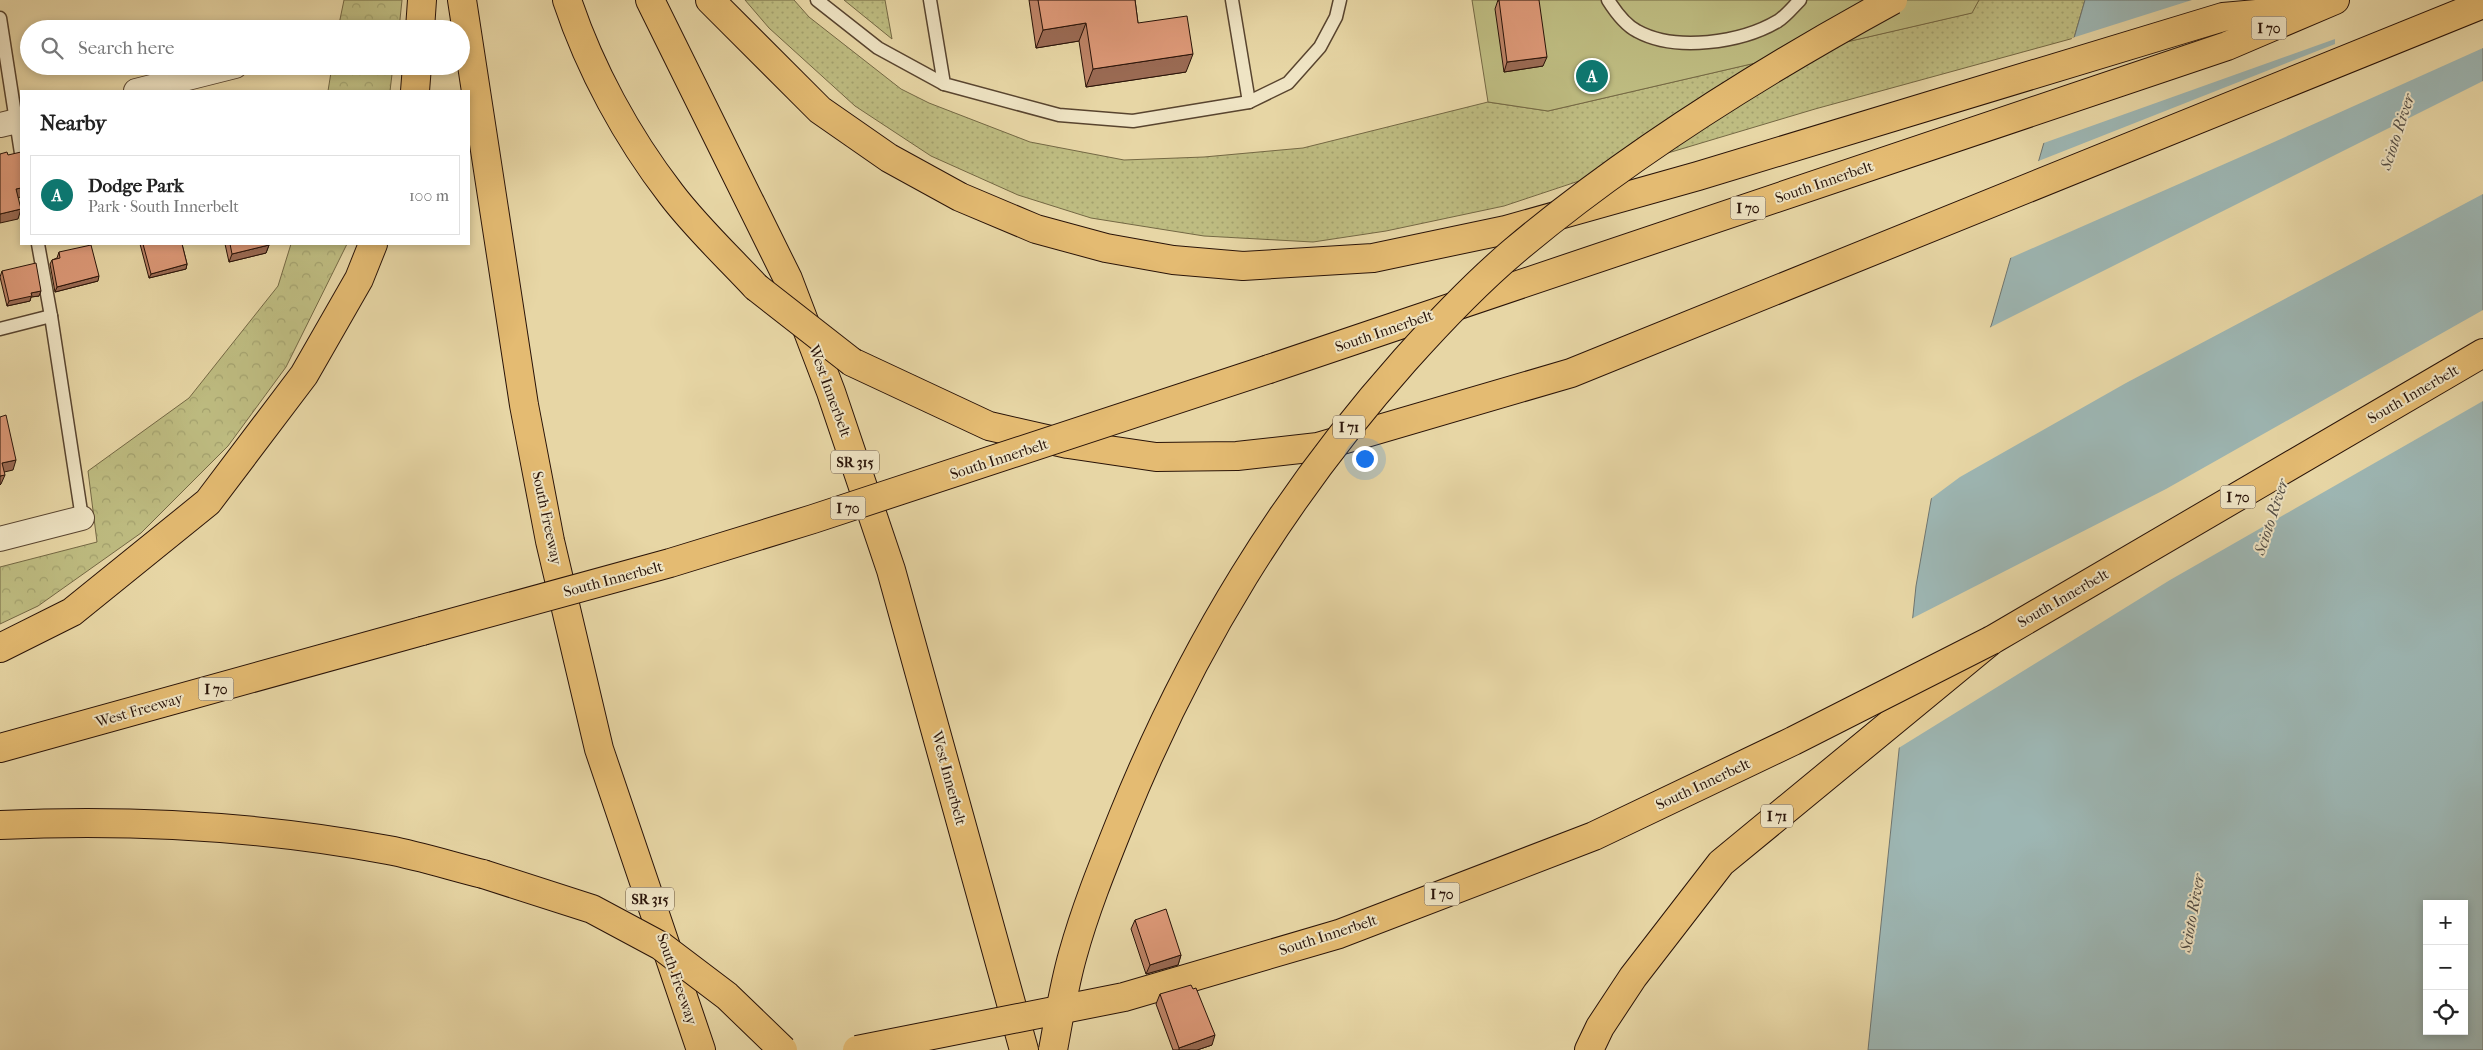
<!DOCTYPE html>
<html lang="en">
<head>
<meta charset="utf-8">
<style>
  :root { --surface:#fff; --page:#f2f2f2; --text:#222; --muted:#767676; --line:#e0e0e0; --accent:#0f766e }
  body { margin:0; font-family:"IM FELL French Canon",serif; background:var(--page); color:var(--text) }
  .controls { position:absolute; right:15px; bottom:15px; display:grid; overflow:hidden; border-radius:0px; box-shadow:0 2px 8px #0003 }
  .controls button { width:45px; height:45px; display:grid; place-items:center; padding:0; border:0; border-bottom:1px solid var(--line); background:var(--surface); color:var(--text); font:25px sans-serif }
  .you { position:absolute; left:1364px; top:458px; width:18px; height:18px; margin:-12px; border:4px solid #fff; border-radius:50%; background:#1a73e8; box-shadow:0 0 0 8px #1a73e833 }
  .badge { display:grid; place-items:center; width:32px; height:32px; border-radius:50%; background:var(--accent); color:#fff; font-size:16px; font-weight:700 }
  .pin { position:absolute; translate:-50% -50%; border:2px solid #fff; box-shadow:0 1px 5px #0006 }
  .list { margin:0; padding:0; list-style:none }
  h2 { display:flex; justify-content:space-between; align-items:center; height:65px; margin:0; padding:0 20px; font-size:21px }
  h2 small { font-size:16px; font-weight:400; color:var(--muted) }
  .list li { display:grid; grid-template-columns:32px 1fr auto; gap:15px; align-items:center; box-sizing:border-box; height:80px; margin:0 10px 10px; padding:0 10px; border:1px solid var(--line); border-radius:0px }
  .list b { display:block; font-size:19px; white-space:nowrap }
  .list p { margin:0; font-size:16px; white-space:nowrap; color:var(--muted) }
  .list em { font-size:16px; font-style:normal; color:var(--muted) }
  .icon { flex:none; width:28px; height:28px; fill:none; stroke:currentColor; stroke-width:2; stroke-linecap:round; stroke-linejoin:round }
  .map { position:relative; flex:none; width:2483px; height:1050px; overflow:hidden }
  .search { position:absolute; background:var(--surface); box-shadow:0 2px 8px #0003; left:20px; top:20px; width:450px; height:55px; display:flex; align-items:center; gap:12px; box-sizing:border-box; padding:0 18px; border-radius:28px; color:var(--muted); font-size:19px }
  .panel { position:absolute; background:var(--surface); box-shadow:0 2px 8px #0003; left:20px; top:90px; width:450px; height:155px; border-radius:0px }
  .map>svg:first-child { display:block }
  .grass { fill:url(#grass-dots); stroke:#746844 }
  .forest { fill:url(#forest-crowns); stroke:#746844 }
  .park { fill:#bebc81; stroke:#746844 }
  .water { fill:#9db6b3; stroke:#6f756f; fill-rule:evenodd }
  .pier { fill:#e7d6a5 }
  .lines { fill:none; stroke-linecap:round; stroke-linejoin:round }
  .lane-casing { stroke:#58442f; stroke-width:15 }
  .street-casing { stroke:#58442f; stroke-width:26 }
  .highway-casing { stroke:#291308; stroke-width:30 }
  .lane { stroke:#efe4c4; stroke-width:12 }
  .street { stroke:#efe4c4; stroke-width:24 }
  .highway { stroke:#e4bb72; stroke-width:28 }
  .highway-bridge-casing { stroke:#291308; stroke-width:30; stroke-linecap:butt }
  .highway-bridge { stroke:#e4bb72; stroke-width:28 }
  .wall { fill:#bd8366; stroke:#291308 }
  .shaded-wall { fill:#9a6a53; stroke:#291308 }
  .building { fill:#dc9877; stroke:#291308 }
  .labels { text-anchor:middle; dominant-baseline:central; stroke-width:4; stroke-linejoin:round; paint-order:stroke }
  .shield { fill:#efe4c4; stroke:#645240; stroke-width:1 }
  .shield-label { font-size:14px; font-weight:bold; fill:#291308 }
  .street-label { font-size:15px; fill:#291308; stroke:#efe4c4 }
  .water-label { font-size:16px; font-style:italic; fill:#524c44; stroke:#efe4c4 }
</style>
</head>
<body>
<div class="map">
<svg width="2483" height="1050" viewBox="0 0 2483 1050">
  <defs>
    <pattern id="grass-dots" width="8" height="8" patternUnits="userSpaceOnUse" patternTransform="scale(1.25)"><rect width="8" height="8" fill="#bebc81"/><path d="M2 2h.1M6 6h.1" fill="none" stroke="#a3a16e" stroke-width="1.8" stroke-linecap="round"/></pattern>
    <pattern id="forest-crowns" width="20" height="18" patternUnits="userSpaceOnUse" patternTransform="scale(1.25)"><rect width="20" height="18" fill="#bebc81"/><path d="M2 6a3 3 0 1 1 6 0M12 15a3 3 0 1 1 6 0" fill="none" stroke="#a3a16e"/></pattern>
  </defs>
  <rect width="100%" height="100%" fill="#e7d6a5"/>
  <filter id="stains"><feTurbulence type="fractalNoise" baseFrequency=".004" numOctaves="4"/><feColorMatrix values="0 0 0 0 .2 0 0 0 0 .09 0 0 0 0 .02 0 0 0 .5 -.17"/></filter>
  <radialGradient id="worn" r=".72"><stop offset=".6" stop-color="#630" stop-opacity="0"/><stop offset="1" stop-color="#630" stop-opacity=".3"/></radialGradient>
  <g class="grass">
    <path d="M745,0H794L809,17L901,89L929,103L1030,142L1124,160L1204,157L1303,148L1488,102L1548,111L1971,13L1979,0H2085L2074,38L1815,109L1621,167L1504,206L1386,231L1313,242L1204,236L1091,218L1018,195L931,156L855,106L769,28Z"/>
    <path d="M844,0H885L892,39Z"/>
  </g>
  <g class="forest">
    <path d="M344,0H402L399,29H338Z"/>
    <path d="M332,66H393L390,91H328Z"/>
    <path d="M291,244H347L286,367L228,446L141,533L38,606L0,624V567L97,542L88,471L189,398L278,286Z"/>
  </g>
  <path class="park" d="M1472,0H1979L1972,13L1548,111L1488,102Z"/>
  <path class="water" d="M2085,0H2483V1050H1868L1916,586L1932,495L1992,323ZM2427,904H2464V1031H2427Z"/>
  <g class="pier">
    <path d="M2192,0H2483V48L2254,151L2008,259L2036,162L2335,44V39L2041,144L2072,38Z"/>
    <path d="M2483,81V194L2126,383L1960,477L1929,500L1987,329Z"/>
    <path d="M2483,310V401L2170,580L1897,749L1911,619L2166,489Z"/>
  </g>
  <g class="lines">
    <g class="lane-casing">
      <g id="lane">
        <path d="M817,0L878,48L944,84"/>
        <path d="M930,0L944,84L1059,115L1133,121L1249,102L1232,0"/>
        <path d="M1608,0C1615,11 1625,25 1637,31C1675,52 1741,43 1778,21C1786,16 1793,7 1800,0"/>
        <path d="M0,18L21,153"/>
        <path d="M1249,102L1288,83L1320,47L1336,17L1340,0"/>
        <path d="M38,244L51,316L82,518"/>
        <path d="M0,329L51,316"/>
      </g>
    </g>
    <g class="street-casing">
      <g id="street">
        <path d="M136,91L235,66"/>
        <path d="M0,125L21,120"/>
        <path d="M0,539L82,518"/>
      </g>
    </g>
    <g class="highway-casing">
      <g id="highway">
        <path d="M462,0L524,405L550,541L599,749L701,1050"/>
        <path d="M567,0C590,69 627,137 671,194C696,227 728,257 756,287"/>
        <path d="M650,0L788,279L831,392L891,570L1024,1050"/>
        <path d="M710,0L820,110L889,158L960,197L1036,229L1106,248L1173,260L1243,266L1373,258L1506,230L1698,176L2223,17L2311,9"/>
        <path d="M420,29L422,0"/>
        <path d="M415,91L417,66"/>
        <path d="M852,362L989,426L1068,444L1156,457L1237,456L1318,447L1571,373L2483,4"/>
        <path d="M1269,369L2227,46L2335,0"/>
        <path d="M0,648L72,612L208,502L304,375L359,279L373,244"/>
        <path d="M0,748L422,631"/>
        <path d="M0,825C129,819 260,826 388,850C420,856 451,866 483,874"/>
        <path d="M1589,1050L1600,1027L1633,977L1721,863L1992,640L2483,353"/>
      </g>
    </g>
    <use href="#lane" class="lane"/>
    <use href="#street" class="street"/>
    <use href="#highway" class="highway"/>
    <g class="highway-bridge-casing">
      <g id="highway-bridge">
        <path d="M756,287L852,362"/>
        <path d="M422,631L670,563L813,519L1269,369"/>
        <path d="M483,874L592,909L661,946L727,996L783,1050"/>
        <path d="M857,1050L1124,997L1339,934L1594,836L1793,741L1992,640"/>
        <path d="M1053,1050C1059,1018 1064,985 1073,954C1086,907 1105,861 1123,816C1192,646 1283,497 1405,360C1439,322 1475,284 1514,251C1629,154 1761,72 1893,0"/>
      </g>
    </g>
    <use href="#highway-bridge" class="highway-bridge"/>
  </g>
  <g class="wall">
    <path d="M1029,0H1135L1138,23L1186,72L1086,87L1079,41L1036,48Z"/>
    <path d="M1498,0L1543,66L1504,72L1495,9Z"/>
    <path d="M140,244H182L187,264L186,269L149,278Z"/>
    <path d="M225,244H269V245L266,253L229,262Z"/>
    <path d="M59,252L98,281L55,292L50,264L52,260L57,258Z"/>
    <path d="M2,271L39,296L31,297L30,301L7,306L0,277Z"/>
    <path d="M1135,920L1181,955L1178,965L1146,974L1131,929Z"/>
    <path d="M1160,994L1212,1045L1197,1050H1173L1156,1004Z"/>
  </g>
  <g class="shaded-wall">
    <path d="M1086,23L1079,41L1036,48L1043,30Z"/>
    <path d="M1193,54L1186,72L1086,87L1093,69Z"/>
    <path d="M1547,57L1543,66L1504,72L1507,62Z"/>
    <path d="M21,188V197L13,199L16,189Z"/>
    <path d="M21,209L18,219L0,223V214Z"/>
    <path d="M269,245L266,253L229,262L232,254Z"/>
    <path d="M187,264L186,269L149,278L151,274Z"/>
    <path d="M99,276L98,281L55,292L57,287Z"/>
    <path d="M41,291L39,296L31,297L30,301L7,306L9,301L31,293Z"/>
    <path d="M16,460L13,470L0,473L2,463Z"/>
    <path d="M5,475L1,484L0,485V476Z"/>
    <path d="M1181,955L1178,965L1146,974L1150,965Z"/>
    <path d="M1215,1035L1212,1045L1197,1050H1179V1048Z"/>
  </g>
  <g class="building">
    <path d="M1038,0H1135L1138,23L1187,16L1193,54L1093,69L1086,23L1043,30Z"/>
    <path d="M1499,0H1539L1547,57L1507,62Z"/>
    <path d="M7,152L8,155L21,152V188L16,189L21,209L0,214V154Z"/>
    <path d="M143,244H182L187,264L151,274Z"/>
    <path d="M230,244H269V245L232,254Z"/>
    <path d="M91,245L99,276L57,287L52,260L60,258L59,252Z"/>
    <path d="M36,263L41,291L31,293L32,296L9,301L2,271Z"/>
    <path d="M6,415L16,460L2,463L5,475L0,476V417Z"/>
    <path d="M1166,909L1181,955L1150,965L1135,920Z"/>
    <path d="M1191,985L1193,989L1196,988L1215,1035L1179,1048L1160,994Z"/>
  </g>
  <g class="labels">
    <g class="shield">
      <rect x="2251.5" y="16.5" width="35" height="23" rx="4"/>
      <rect x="1730.5" y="196.5" width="35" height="23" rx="4"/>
      <rect x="1333" y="415.5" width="32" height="23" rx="4"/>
      <rect x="831" y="450.5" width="48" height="23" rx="4"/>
      <rect x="2220.5" y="485.5" width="35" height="23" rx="4"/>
      <rect x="830.5" y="496.5" width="35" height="23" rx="4"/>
      <rect x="198.5" y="677.5" width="35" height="23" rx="4"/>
      <rect x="1761" y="804.5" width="32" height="23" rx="4"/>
      <rect x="1424.5" y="882.5" width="35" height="23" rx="4"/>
      <rect x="626" y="887.5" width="48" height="23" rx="4"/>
    </g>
    <g class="shield-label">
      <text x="2269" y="28">I 70</text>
      <text x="1748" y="208">I 70</text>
      <text x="1349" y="427">I 71</text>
      <text x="855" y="462">SR 315</text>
      <text x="2238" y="497">I 70</text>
      <text x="848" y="508">I 70</text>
      <text x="216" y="689">I 70</text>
      <text x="1777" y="816">I 71</text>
      <text x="1442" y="894">I 70</text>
      <text x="650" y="899">SR 315</text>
    </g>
    <g class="street-label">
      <text transform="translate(1824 182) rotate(-19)">South Innerbelt</text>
      <text transform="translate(1384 331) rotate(-19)">South Innerbelt</text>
      <text transform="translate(830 391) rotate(70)">West Innerbelt</text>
      <text transform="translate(2413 394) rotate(-30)">South Innerbelt</text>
      <text transform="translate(999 459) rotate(-18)">South Innerbelt</text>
      <text transform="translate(547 518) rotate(78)">South Freeway</text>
      <text transform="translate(613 579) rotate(-15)">South Innerbelt</text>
      <text transform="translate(2063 598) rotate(-30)">South Innerbelt</text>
      <text transform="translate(139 710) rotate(-16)">West Freeway</text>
      <text transform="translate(949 778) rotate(75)">West Innerbelt</text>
      <text transform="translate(1703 784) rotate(-25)">South Innerbelt</text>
      <text transform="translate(1328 935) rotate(-18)">South Innerbelt</text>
      <text transform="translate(677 979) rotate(71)">South Freeway</text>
    </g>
    <g class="water-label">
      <text transform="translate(2397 132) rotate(-72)">Scioto River</text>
      <text transform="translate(2271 517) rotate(-72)">Scioto River</text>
      <text transform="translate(2192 913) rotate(-80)">Scioto River</text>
    </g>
  </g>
  <rect width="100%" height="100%" filter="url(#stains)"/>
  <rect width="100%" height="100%" fill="url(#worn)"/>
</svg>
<div class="controls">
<button>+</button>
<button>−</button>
<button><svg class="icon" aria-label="locate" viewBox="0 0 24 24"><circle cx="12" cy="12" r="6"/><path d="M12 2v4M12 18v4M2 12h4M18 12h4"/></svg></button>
</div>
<div class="you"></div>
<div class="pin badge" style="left:1592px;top:76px">A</div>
<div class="search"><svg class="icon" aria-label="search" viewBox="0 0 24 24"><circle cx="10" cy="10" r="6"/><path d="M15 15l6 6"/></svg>Search here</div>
<section class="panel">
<h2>Nearby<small></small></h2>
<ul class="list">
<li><span class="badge">A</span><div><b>Dodge Park</b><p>Park · South Innerbelt</p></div><em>100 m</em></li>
</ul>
</section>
</div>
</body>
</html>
